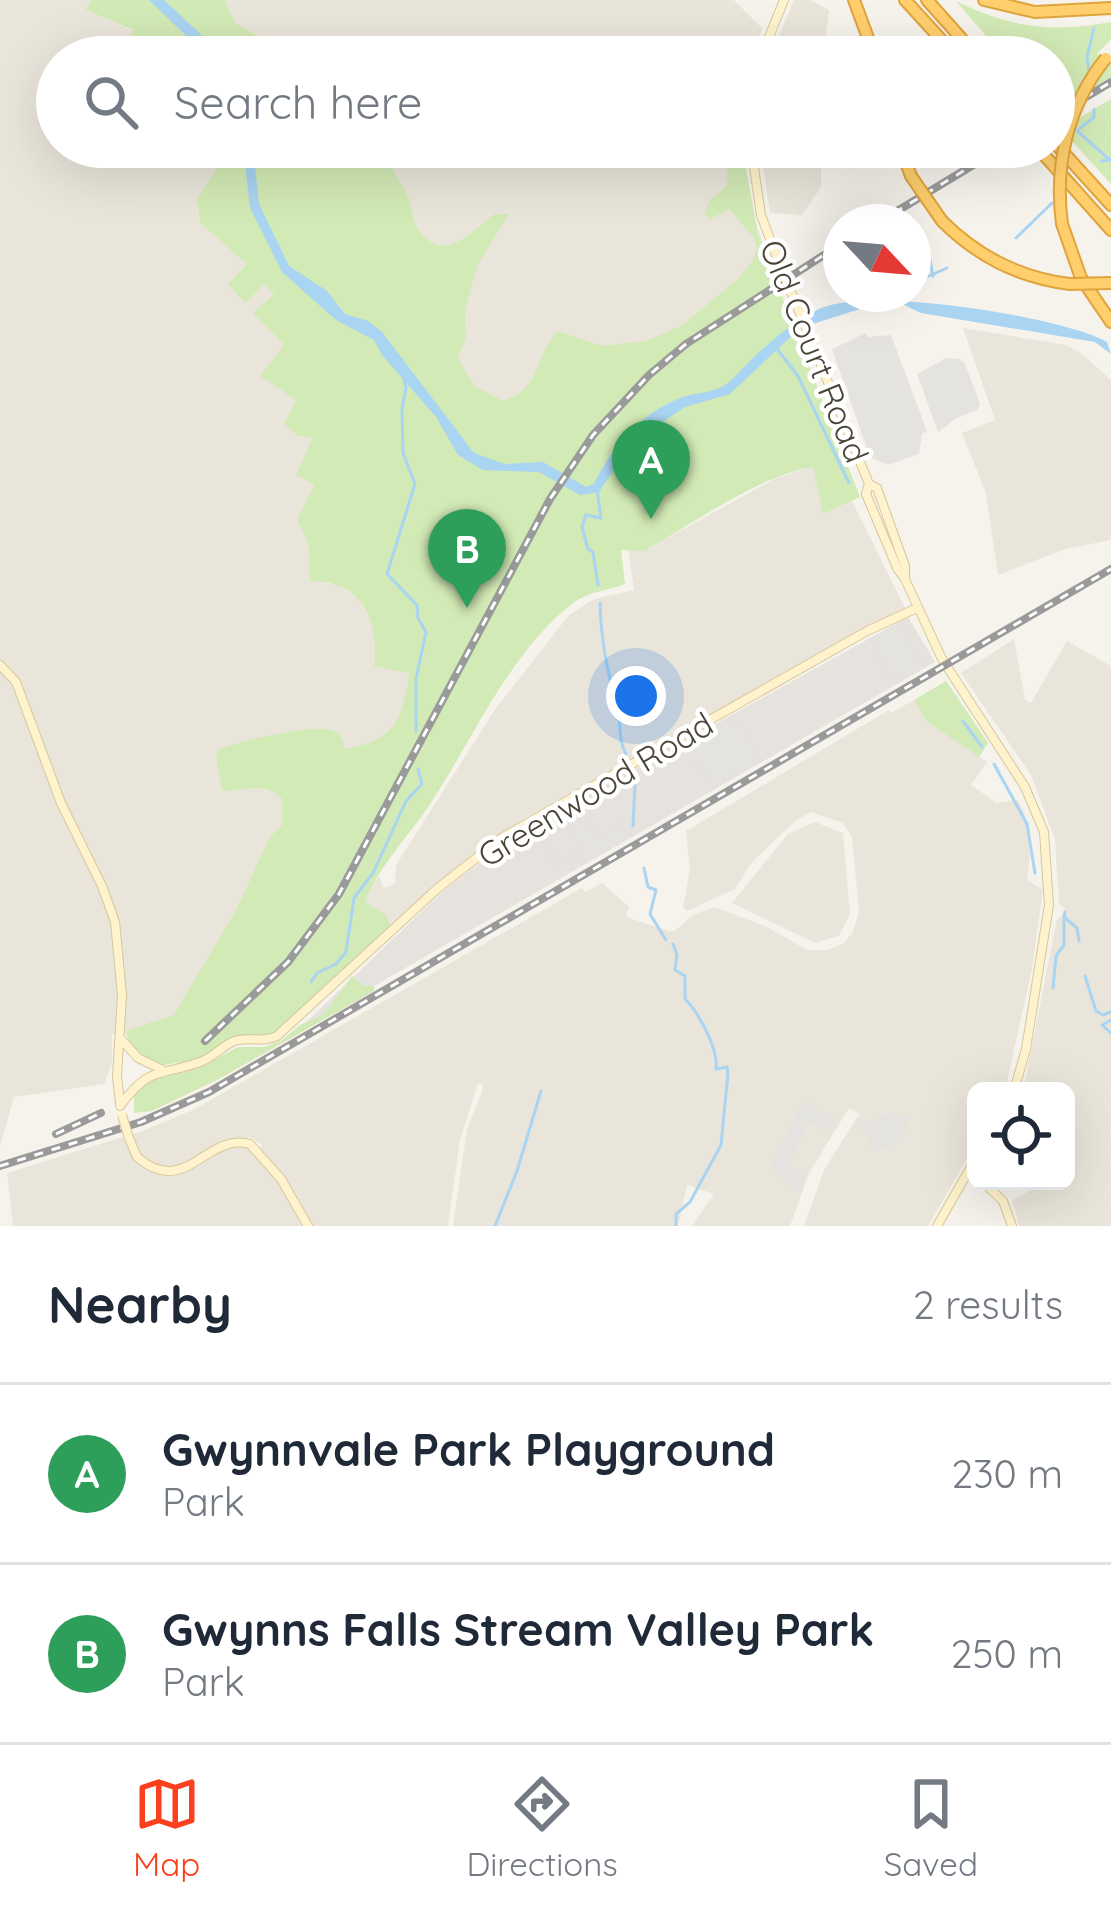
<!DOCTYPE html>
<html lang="en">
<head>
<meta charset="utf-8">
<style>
  :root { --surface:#fff; --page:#f2f2f3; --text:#1f2937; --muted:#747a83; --line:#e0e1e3; --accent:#fc3f1d }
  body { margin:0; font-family:Quicksand,sans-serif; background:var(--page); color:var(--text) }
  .controls { position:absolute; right:36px; bottom:36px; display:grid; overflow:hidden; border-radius:18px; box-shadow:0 12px 48px #0002 }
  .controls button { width:108px; height:108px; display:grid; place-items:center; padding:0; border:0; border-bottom:3px solid var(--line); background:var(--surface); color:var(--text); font:60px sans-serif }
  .compass { position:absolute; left:823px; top:204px; width:108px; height:108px; border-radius:50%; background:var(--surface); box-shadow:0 12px 48px #0002; rotate:116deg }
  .you { position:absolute; left:636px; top:696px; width:42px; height:42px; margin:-30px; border:9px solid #fff; border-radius:50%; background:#1a73e8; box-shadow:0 0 0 18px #1a73e833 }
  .badge { display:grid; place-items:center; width:78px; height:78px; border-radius:50%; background:var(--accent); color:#fff; font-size:39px; font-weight:700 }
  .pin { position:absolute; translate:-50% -99px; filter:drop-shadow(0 3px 6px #0008) }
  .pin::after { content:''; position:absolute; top:63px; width:42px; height:36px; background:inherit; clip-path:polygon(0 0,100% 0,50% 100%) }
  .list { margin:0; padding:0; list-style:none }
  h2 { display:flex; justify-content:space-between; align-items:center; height:156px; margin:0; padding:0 48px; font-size:51px }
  h2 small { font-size:39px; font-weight:400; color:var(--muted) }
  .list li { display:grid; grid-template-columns:78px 1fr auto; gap:36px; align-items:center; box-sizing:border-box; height:180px; padding:0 48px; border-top:3px solid var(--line) }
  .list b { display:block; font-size:45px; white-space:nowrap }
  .list p { margin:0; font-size:39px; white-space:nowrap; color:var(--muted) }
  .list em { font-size:39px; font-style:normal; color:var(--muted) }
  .icon { flex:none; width:66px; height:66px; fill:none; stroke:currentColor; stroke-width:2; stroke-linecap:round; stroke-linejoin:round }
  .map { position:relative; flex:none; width:1111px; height:1226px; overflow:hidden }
  .search { position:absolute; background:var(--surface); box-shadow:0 12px 48px #0002; left:36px; right:36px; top:36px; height:132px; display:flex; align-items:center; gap:30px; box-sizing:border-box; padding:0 42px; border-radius:66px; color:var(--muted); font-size:45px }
  .sheet { height:516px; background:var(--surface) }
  nav { display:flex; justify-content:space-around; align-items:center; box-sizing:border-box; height:168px; border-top:3px solid var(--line); background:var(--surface); font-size:33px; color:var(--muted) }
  nav a { display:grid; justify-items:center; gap:6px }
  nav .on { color:var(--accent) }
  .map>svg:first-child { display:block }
  .residential { fill:#eae5da }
  .industrial { fill:#e6e2dd }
  .green { fill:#d2eab5 }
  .parking { fill:#e5e3e0; fill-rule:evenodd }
  .water { fill:#a9d4f2 }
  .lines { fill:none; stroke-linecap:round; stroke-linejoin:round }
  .stream { stroke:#a9d4f2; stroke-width:3 }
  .secondary-casing { stroke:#d6c79b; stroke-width:10 }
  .highway-casing { stroke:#e0a43c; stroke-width:14 }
  .secondary { stroke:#fff3cd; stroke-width:8 }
  .highway { stroke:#ffcf6e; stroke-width:10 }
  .rail-casing { stroke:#9a9a9a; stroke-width:8 }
  .rail { stroke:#fff; stroke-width:3; stroke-dasharray:9; stroke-linecap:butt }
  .secondary-bridge-casing { stroke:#d6c79b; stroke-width:10; stroke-linecap:butt }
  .highway-bridge-casing { stroke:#e0a43c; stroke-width:14; stroke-linecap:butt }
  .secondary-bridge { stroke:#fff3cd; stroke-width:8 }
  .highway-bridge { stroke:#ffcf6e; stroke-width:10 }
  .labels { text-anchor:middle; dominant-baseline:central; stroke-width:9; stroke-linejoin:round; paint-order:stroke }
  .street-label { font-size:33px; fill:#4b4439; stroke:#fff }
</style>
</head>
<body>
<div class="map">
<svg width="1111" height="1226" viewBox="0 0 1111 1226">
  <rect width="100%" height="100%" fill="#f6f3ec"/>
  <g class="residential">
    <path d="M0,0H91L87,10L133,31L125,57H57V147H208L216,155L217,171L197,200L200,223L248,264L244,302L265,284L275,295L273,334L285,345L296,400L288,426L298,436H313L305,460L314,485L303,531L308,542L310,581L338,585L358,598L376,629L375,666L409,672L400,730L317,891L238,991L207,969L196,1024H157L112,1034V1064L104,1084L14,1097L0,1147Z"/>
    <path d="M218,0H734L762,28L753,57H256Z"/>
    <path d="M794,0H810L829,10L823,57H770Z"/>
    <path d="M380,147H743L754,218L770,263L667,340L503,434L476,419Z"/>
    <path d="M760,147H821V187L802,215L770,213Z"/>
    <path d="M963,328L1066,345L1082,354L1111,380V540L1065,549L998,575L986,493L962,433L995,420Z"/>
    <path d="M813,466L823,513L852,501L905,608L522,820L449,874L391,927L358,902L379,876L384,888L395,884L396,865L496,708L569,615L594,599L634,590L628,550L644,551L774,479Z"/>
    <path d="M1014,639L1025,700L1031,703L1067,641L1111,666V1226H1019L1012,1200L1051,1181H1066V1091H1023L1057,919L1067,912L1059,903L1055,840L1031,775L961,673Z"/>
    <path d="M914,700L926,721L987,762L971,785L997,803L1018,800L1024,812L1030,853L1027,880L1043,890L1032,969L1005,1091H976V1143L928,1226H804L824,1170L859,1114L849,1108L809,1173L790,1226H692L714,1194L687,1185L678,1226H453L467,1129L482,1092L483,1085L478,1083L460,1140L448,1226H311L294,1194L260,1149L262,1145L250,1137L240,1144L255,1152L281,1184L306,1226H13L7,1173L142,1131L195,1109L582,888L585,892L602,883L629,907L626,917L669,931H675L692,915L715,907L767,927L807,950H828L844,943L853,932L859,911L852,838L843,823L811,812L795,821L753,861L735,889L687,911L683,908L690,869L686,831L889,710L891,713Z"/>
    <path d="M815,822L843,833L850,914L839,936L815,943L732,903L788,834Z"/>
  </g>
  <path class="industrial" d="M908,617L935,662L298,1030L441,893L501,846L546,818Z"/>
  <g class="green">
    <path d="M91,0H225L235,23L285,51L288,57H125L133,30L86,10Z"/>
    <path d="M956,1C1011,28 1051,33 1111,22V39L1097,54L1111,65V77L1054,109V57H1004Z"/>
    <path d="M1111,99V184L1061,129Z"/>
    <path d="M208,147H381C388,165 400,180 408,197C412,206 412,216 416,225C439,269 472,232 494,214H509L478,264L465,310L466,337L458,358L474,386L503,401C543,389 535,352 558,331L603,346L645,341L681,326L738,279L753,260L757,249L754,238L729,209L710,219L704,214L710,200L727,186L728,147H742L758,234L860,497L823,514L813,467C759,475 693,524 644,551L621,550L625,584C608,591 589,591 573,603C510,652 475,735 432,801C411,834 379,865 365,902L386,915L391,927L270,1037H238L201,1059L158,1066L131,1046L125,1031L174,1015L236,910L270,837L282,825V799C262,779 245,793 222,790L216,756L219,749C238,742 320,721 336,732C342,736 343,742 345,749C396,741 402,719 409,673L374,666C380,622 361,579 310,582L308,542L297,520L314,485L296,475L313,437L298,436L284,424L296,400L260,376L284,345L253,313L274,294L265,284L245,303L228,284L247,264L200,223L197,200L218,166L216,155Z"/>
    <path d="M946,681L988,743L979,757L926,721L914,700Z"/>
    <path d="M352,976L364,986H374V991L217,1080L152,1111L134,1113V1094L153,1077L202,1066L238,1047H264L281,1041L300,1025L324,1014Z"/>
  </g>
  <g class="parking">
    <path d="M866,333L868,337L891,335L927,431L922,434L919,454L888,465L870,457L832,349Z"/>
    <path d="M947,358L959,359L965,364L980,404L977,410L957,418L938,432L917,374Z"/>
    <path d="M901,622L924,666L894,684L868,639Z"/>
    <path d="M736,717L761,760L712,789L693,755L695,747L701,736Z"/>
    <path d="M626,775L625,790L582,815L596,838L627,821V839L560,876L533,829ZM564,820L582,850L560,863L542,833Z"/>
    <path d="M807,1103L834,1119L828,1131L809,1122L788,1165L805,1179L801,1193L771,1171L774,1168L770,1165L801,1105Z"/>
    <path d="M892,1112L910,1117L898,1142L874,1152L862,1124Z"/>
  </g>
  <g class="water">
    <path d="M149,0H164L225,57H211L202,51Z"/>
    <path d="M243,147H253L259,204L289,266L327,291L345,314L368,321L382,332L474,453L505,464L543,462L586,487L594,484C612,446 642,412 683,397C695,393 708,393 719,388C732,383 743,367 753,358C773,339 794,321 819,309C868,286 1060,316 1107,342L1111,354L1095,342L921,313L902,304L860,309L800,328L730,394L685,407L633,442L599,492L580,495L539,472L483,470L458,455L436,417L382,355L374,340L336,320L282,272L250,208Z"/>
  </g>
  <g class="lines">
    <g class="stream">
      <path d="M1089,72L1087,57L1094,28"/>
      <path d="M1094,109V117L1077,131L1110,160L1101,161"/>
      <path d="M920,236L929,255L933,276"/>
      <path d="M1016,238L1052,203"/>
      <path d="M913,277L922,279L947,268"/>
      <path d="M774,345L798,376L849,483"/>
      <path d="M403,376L406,388L402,409L403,453L415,484L387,574L417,605L418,618L426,632L416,679V731"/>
      <path d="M597,489L601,518L586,515L582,527L588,549L593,552L598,585"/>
      <path d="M600,603C601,640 607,670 617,707C622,723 617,738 626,754"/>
      <path d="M963,721L982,747"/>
      <path d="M994,764L1027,824L1035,873"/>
      <path d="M633,826L635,785"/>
      <path d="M644,868L648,887L656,890L650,914L666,940"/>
      <path d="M1065,912L1064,917L1077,928L1079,941"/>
      <path d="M673,944L677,955L675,970L685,976V999C697,1011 719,1048 716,1069L727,1067L728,1073L721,1145L690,1202L676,1214V1226"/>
      <path d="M1085,976L1096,1011L1103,1015L1111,1012"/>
      <path d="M311,982L317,973L336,964L346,952L354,898L373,873L406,801L422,784L418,769"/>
      <path d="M1053,988L1056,956L1064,945V917"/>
      <path d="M1111,1020L1102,1025L1111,1033"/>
      <path d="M495,1226L517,1171L541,1091"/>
    </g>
    <g class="secondary-casing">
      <g id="secondary">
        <path d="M761,57L784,0"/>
        <path d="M751,147L761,215L779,263"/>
        <path d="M813,345L869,484L877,488L905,566V576"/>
        <path d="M869,484L866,494L898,570L904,577L942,659L1025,787L1044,832L1049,905L1026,1049L1014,1091"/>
        <path d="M0,665L16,682L61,803L102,886L115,922L122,995L117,1076L120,1103"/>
        <path d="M121,1039L138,1058L161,1069"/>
        <path d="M120,1106C150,1065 158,1077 200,1062C212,1058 220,1048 232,1042C246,1035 262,1044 277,1036L438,888L503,837L867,631L917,608"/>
        <path d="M129,1138L137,1157C186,1199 206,1132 250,1144L281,1179L308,1226"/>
        <path d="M982,1181L1003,1201L1012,1226"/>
        <path d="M937,1226L976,1158"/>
      </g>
    </g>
    <g class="highway-casing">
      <g id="highway">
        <path d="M854,0L875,57"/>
        <path d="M905,0L957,57"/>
        <path d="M927,0L978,57"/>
        <path d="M984,0L1035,12L1111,8"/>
        <path d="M1054,142L1111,205"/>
        <path d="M900,147L911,176"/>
        <path d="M1037,147L1111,230"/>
        <path d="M942,221C978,257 1020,278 1070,284"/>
        <path d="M1062,224L1081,278L1111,322"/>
      </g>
    </g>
    <use href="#secondary" class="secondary"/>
    <use href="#highway" class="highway"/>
    <g class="rail-casing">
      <g id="rail">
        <path d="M1054,116L1111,82"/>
        <path d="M879,222L1003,147"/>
        <path d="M205,1041L288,962L339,894L550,499L593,435L649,375L686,344L841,244"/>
        <path d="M56,1134L101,1113"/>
        <path d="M0,1166L141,1122L209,1092L1111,569"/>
      </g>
    </g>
    <use href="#rail" class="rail"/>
    <g class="secondary-bridge-casing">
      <g id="secondary-bridge">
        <path d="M779,263L813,345"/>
        <path d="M122,1115L129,1138"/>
      </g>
    </g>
    <g class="highway-bridge-casing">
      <g id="highway-bridge">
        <path d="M911,176L942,221"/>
        <path d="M1062,224C1054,164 1068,105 1106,58"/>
        <path d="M1070,284L1111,283"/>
      </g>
    </g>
    <use href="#secondary-bridge" class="secondary-bridge"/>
    <use href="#highway-bridge" class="highway-bridge"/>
  </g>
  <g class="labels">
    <g class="street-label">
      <text transform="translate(815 351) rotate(68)">Old Court Road</text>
      <text transform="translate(595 789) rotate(-31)">Greenwood Road</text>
    </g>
  </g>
</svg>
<div class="controls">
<button><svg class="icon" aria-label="locate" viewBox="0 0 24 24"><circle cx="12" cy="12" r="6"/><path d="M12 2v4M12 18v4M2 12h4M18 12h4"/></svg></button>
</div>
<svg class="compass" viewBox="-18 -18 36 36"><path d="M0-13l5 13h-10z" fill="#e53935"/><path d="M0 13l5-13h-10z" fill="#747a83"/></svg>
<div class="you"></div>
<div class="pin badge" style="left:651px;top:519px;background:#2e9e5b">A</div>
<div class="pin badge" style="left:467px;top:608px;background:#2e9e5b">B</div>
<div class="search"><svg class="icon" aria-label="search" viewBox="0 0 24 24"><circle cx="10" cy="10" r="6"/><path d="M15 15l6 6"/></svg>Search here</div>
</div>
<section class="sheet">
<h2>Nearby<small>2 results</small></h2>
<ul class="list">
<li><span class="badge" style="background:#2e9e5b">A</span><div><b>Gwynnvale Park Playground</b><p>Park</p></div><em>230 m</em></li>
<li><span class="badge" style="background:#2e9e5b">B</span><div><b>Gwynns Falls Stream Valley Park</b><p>Park</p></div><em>250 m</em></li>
</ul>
</section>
<nav>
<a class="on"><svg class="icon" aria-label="map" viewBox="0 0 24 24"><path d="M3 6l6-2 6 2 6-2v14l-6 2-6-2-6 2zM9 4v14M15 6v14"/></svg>Map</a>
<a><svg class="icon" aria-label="directions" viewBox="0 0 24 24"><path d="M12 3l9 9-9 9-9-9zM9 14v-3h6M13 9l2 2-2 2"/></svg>Directions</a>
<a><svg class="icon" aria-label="saved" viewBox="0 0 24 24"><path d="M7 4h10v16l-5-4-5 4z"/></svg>Saved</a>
</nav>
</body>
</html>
